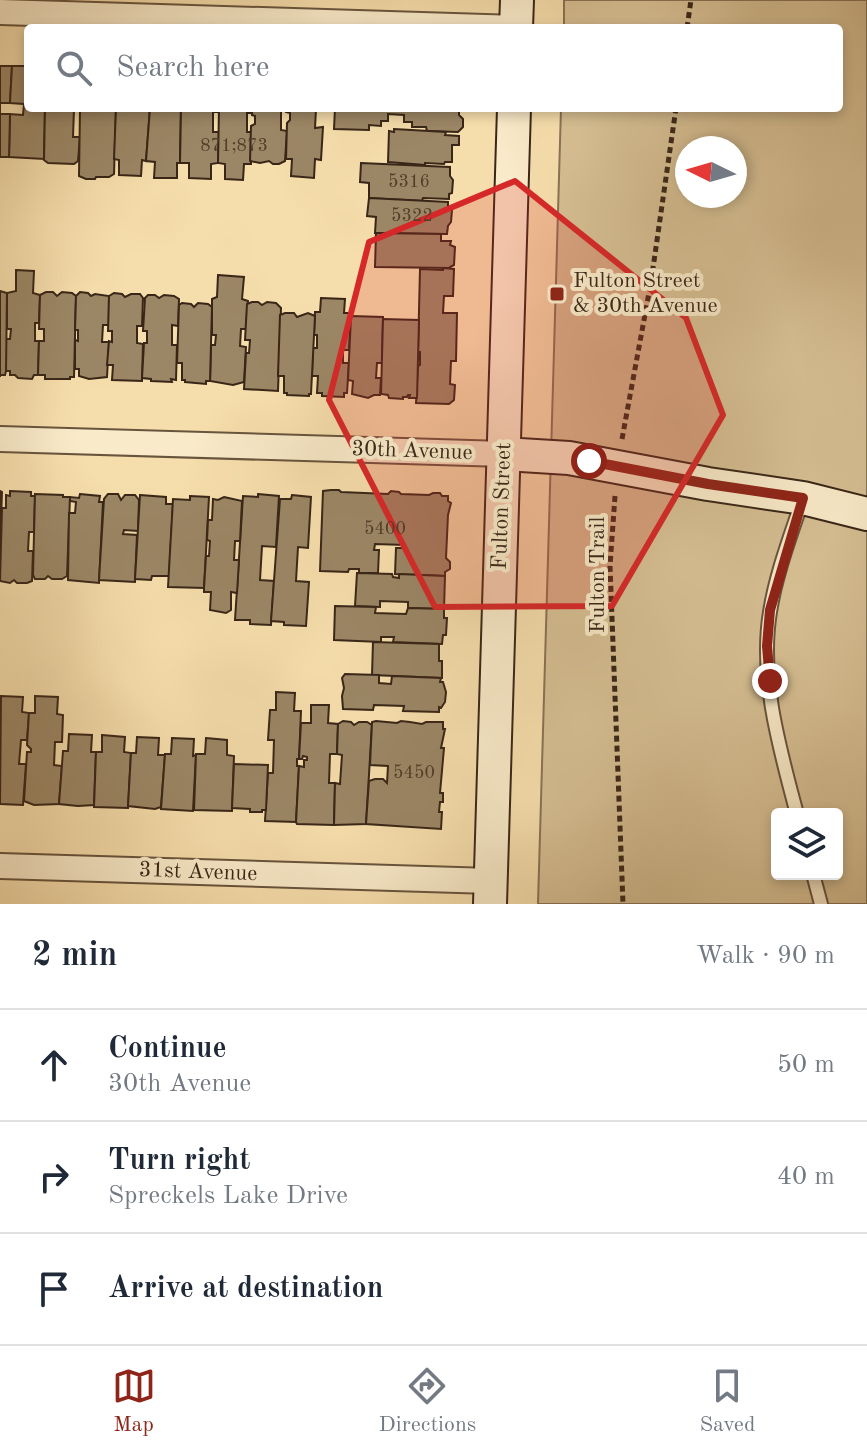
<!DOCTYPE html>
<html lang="en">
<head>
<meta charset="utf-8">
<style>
  :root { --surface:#fff; --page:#f2f2f3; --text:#1f2937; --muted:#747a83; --line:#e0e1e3; --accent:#8f2418 }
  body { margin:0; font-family:"Old Standard TT",serif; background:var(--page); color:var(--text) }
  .controls { position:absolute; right:24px; bottom:24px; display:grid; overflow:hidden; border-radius:8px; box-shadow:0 4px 12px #0003 }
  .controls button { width:72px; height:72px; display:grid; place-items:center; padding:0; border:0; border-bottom:2px solid var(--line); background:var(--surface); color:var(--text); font:40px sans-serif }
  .compass { position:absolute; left:675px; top:136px; width:72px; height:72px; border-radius:50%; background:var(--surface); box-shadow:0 4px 12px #0003; rotate:275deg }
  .stop { position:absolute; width:24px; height:24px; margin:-18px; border:6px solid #8f2418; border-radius:50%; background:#fff }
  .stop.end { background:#8f2418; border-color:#fff; box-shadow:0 2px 8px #0008 }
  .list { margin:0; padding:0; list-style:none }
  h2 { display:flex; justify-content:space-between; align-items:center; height:104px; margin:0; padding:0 32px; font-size:34px }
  h2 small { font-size:26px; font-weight:400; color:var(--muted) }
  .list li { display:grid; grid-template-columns:52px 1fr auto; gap:24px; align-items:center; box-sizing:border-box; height:112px; padding:0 32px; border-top:2px solid var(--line) }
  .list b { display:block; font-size:30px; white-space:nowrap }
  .list p { margin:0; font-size:26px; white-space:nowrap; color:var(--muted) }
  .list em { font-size:26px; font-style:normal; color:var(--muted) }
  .icon { flex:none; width:44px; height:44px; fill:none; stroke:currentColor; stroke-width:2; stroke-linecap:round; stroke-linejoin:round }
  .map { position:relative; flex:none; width:867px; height:904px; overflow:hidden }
  .search { position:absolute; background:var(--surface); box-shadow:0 4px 12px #0003; left:24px; right:24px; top:24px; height:88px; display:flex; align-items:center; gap:20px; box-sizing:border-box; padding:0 28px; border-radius:8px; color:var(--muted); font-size:30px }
  .sheet { height:440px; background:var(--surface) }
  nav { display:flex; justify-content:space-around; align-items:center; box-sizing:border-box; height:112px; border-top:2px solid var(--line); background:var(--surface); font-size:22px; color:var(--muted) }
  nav a { display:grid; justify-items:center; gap:4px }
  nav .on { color:var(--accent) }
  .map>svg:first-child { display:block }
  .green { fill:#d6bf93; stroke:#887256; stroke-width:2; fill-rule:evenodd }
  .building { fill:#9b8665; stroke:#392618; stroke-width:2 }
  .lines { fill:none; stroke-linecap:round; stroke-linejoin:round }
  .lane-casing { stroke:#68543d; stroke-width:16 }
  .street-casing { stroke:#68543d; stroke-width:28 }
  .secondary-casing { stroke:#392618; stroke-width:36 }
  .path { stroke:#392618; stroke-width:5; stroke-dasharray:6 4; stroke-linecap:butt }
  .lane { stroke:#f9eac9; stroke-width:12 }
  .street { stroke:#f9eac9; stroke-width:24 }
  .secondary { stroke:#f9eac9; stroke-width:32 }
  .route { stroke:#8f2418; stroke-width:10 }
  .marked { fill:#d62828; fill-opacity:0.2; stroke:#d62828; stroke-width:6; stroke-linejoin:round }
  .poi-dot { fill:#8f2418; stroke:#f9eac9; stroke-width:3 }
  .labels { text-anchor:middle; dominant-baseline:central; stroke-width:8; stroke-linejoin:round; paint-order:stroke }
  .number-label { font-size:18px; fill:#523e2b }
  .poi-label { font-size:22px; fill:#392618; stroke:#f9eac9; text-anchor:start }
  .street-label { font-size:22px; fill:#392618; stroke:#f9eac9 }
</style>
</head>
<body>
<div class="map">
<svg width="867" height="904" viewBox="0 0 867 904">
  <rect width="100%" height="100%" fill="#f6deac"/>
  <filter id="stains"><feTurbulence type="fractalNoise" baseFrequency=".0025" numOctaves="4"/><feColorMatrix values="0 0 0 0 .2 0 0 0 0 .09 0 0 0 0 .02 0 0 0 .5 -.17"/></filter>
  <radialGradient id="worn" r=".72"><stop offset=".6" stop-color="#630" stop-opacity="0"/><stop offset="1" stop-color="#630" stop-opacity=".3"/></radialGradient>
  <path class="green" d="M564,0H867V904H538L561,108H839V28H564ZM687,148H735V196H687ZM777,814H837V874H777Z"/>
  <g class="building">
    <path d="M0,66H12L10,103H0V113Z"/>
    <path d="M12,66H28V108H45L44,159L9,157L10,114L23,115L24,104L10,103Z"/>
    <path d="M45,108H80V110L74,109L73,137H80L78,161L74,164L48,163L44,160Z"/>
    <path d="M80,108H116L114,174L109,177H96L95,179H86L79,176Z"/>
    <path d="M116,108H150L146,161L142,160L141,176L119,175V160L114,159Z"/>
    <path d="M150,108H181L180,163H177V178H154L155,162L146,161Z"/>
    <path d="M181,108H219V112H213V132H219L218,163L211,164V179L189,178V163H180Z"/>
    <path d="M219,108H252V113H247V132H251V164H244L243,180L225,179V164L218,163Z"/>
    <path d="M252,108H286V111H281V130L287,131L285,161L279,164H273L269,161L260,163L250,161L251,126L255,124V116L252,115Z"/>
    <path d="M286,108H323L316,109L315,128L323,127L321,160L315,159L314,178L291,176L292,159H286L287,123L290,120V113L286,112Z"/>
    <path d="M335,108H459V115L463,119V127L458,132L427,131L426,127H412V122H404V115L388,114V121H381V126L369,125V130L334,129Z"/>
    <path d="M0,114H10L9,157H0Z"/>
    <path d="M394,129L446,132L445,135L459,136V145H452V162H445L444,164L425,163V165L388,162L389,131L394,132Z"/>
    <path d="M361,163L450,167V176L453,180L452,193L449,194V199L423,198L422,201L369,198V183L360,182Z"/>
    <path d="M369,198L448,202V206L452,210L451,222L448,226L447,234L375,233L376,217L367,216Z"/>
    <path d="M376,233L441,234V241H451L450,245L455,247L454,265L450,267V268L375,267Z"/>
    <path d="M443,268L454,269L453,296H444L443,313H457L456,361H451L450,384L455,385L454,400L449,404L416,403L418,366L420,365V352H418L420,269L443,270Z"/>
    <path d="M16,270L34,271L33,293L40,295L39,323H35V341H39L38,375H34L32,379L18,378L15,375H10V371H6V339H10L11,329H7V293L16,291Z"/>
    <path d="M218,275L244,277L242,299L248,301L246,329H241L240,346L246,347L244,382L233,385L210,381L211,345H215L216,335H212V299L217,297Z"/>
    <path d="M0,291L7,293L6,371L5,375H0V377Z"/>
    <path d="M46,292H53L57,296L62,292L72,293L76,296L74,377H70V379H45V375H38L39,341H44V329H39L40,295Z"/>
    <path d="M80,292L88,293L91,296L95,294L109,296V325H103L102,342H109L107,377L89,379L79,376V369H75V340L78,341V330H75L76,296Z"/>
    <path d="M114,293L122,294L125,297L131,294H140L143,298L142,326H137V343L143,344L142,381L112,380L113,365H107L109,341L112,342V331H108L109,296Z"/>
    <path d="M148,295H155L159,298L164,295L174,296L179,299L178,326L172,325V345H177L176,380L171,379L172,382L151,381V379L142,378L144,343H147V331H143L145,298Z"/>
    <path d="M321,298L345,299L344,313H351L349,350H343V363H349L347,393H344V397L322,396V393H317L318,376H312L313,348H317V335H314L315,312H320Z"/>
    <path d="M252,302H258L262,305L267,302L276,303L281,308L278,391L244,389L246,353H249L250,340H245L247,304Z"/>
    <path d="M182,303L191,304L194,307L198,303L208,304L212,307L210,381H206V384L185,382V380H182V363H177L179,305Z"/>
    <path d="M285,313H294L297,317L308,313L315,316L311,394H309V396L287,395V393H284V376H278L280,315Z"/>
    <path d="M351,316L383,317L382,363H377L376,378H381L380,395H374L368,398L352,394L353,381L348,380Z"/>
    <path d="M383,319L419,320L417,398H409L410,395H408L407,397H403V399L389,398L388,395L381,394Z"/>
    <path d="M331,490H339L341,492L388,494L391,491L399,492L401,494L429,495L433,493H440L442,496H448V501L451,503L448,515L446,558L450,562V569L445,572V576L395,574L396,548H405V545L375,544L374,550H379L378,573H359V569H349L348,572L320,571L323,491Z"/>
    <path d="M0,491L2,492L0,548Z"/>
    <path d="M10,491L31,492V496H35L34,532H29L28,551H33L32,581L27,583H17L14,580L10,583L0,581L2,508H6V495L10,496Z"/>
    <path d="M35,494L63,495V497H70L67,576L62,579H52L48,576L45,579H35L33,575Z"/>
    <path d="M80,494L100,496L99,502H103L99,583L68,580L69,513H75L76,502L70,501V497L79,498Z"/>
    <path d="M108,494H118L121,500L125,495H135L139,500L138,531L124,530L123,534L137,535L135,582L99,580L104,499Z"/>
    <path d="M258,494L279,496L276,547L262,546L260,580L274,581L271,625L250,624V620H235L243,496L258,497Z"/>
    <path d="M140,495L166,497V504H173L169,576H152L151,580L135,579Z"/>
    <path d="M292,495L311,497L308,548L298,547L296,581L309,582L306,626L284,625V622L271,621L280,499H291Z"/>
    <path d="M190,496L209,497L204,588L168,587L173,499L190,500Z"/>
    <path d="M224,497L242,501L240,541H235L234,560H239L237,593L231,592V610L226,613L210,610L211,592H204V588L206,556H209L210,541L207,540L208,520H212L213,499L218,500Z"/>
    <path d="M357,573L392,574L393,577L399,578V574L445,576L444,609L408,608V602L380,601V607L355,606Z"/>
    <path d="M335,606L376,607L375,613L406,614L408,608L444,609V618H447L446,635H443L442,644L393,642L394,637H381V642L334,640Z"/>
    <path d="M373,642L439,644V661H442V678L372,675Z"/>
    <path d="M345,674L379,675V683L391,684L392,676L441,678L440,682H443L446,692L445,702L441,708L439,707V712L403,711L404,706L374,705L373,710L343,709L342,696L344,688L342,678Z"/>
    <path d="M276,692L295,693L294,711H301L299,759H297V766H299L296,822L265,821L268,773H273L274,740H268L270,710H276Z"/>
    <path d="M1,696L23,697L22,712L29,713L27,740H21L19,764H26L23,805L0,804Z"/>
    <path d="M35,696L58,697L57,714L63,715L62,742H55L54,765L62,766L59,804L34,805L24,801L27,752H31V749L27,745L29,713H35Z"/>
    <path d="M311,705H329L328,723L338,724L337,754H330L329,783H335L334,825L297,824L296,822L299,766L304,767V760H307V757L303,756L302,759H299L301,723H311Z"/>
    <path d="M343,721L351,722L354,725L359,722H367L372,725L366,824L334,825L335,783L340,784L342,755L337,754L338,724Z"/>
    <path d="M376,721L397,723L401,721L410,722L422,724L426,722H443V729H445L441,748H444L440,793H443V802H440L439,812H442L441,829L366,824L369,781L375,779H383L387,783L388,766L370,765L372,722Z"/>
    <path d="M69,734L92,735L91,752H96L94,805L78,806L59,804L63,751H68Z"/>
    <path d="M102,735L125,737L124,752L131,753L128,808L94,807L96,752H102Z"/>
    <path d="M137,737L159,738L158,755H165L161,807L155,809L128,806L131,753H136Z"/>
    <path d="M172,738L194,739L193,756L196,755L193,811L161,809L165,754H171Z"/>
    <path d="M206,738L227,740V755L234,756L232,811L194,810L196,754H205Z"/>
    <path d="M234,764L268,765L266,810H262V812H250V809L232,808Z"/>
  </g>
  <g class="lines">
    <g class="lane-casing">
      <g id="lane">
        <path d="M797,814C780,750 759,678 770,612C776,573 791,535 803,498"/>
        <path d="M813,874L821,904"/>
      </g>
    </g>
    <g class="street-casing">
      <g id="street">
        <path d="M0,12L516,28"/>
        <path d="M0,439L504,454"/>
        <path d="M0,866L491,881"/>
      </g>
    </g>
    <g class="secondary-casing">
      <g id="secondary">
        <path d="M516,28L517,0"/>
        <path d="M504,454L569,458L708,484L803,498L867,514"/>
        <path d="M490,904L514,108"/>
      </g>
    </g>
    <g class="path">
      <path d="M687,28L691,0"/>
      <path d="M622,439L651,282L676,108"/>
      <path d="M615,496L610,566L623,904"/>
    </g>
    <use href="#lane" class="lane"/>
    <use href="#street" class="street"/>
    <use href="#secondary" class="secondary"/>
  </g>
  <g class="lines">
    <path class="route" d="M589,461L708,484L803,498L770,610L767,646L770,681"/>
  </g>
  <path class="marked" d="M515,181L686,318L723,415L612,606L435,607L329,400L369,242Z"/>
  <rect class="poi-dot" x="549" y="286" width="16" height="16" rx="4"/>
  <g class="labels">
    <g class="number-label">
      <text x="234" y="146">871;873</text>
      <text x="409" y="182">5316</text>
      <text x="412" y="216">5322</text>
      <text x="385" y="529">5400</text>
      <text x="414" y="773">5450</text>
    </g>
    <g class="poi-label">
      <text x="573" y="281">Fulton Street<tspan x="573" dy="25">&amp; 30th Avenue</tspan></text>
    </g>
    <g class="street-label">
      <text transform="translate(412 451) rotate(2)">30th Avenue</text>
      <text transform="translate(502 506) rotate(-88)">Fulton Street</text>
      <text transform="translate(598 575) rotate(-90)">Fulton Trail</text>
      <text transform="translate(198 872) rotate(2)">31st Avenue</text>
    </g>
  </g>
  <rect width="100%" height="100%" filter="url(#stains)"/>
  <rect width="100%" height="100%" fill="url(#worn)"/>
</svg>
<div class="controls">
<button><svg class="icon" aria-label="layers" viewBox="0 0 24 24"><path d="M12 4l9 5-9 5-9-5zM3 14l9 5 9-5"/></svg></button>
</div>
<svg class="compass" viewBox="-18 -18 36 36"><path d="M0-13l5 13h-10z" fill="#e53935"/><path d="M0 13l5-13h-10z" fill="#747a83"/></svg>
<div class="stop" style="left:589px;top:461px"></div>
<div class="stop end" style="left:770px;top:681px"></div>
<div class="search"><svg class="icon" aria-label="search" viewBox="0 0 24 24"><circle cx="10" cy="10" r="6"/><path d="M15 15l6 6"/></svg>Search here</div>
</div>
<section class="sheet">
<h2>2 min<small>Walk · 90 m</small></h2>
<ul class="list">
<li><svg class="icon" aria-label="ahead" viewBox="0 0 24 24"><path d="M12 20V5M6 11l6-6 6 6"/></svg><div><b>Continue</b><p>30th Avenue</p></div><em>50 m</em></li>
<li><svg class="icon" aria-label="right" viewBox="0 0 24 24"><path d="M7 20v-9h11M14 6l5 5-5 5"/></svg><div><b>Turn right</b><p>Spreckels Lake Drive</p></div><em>40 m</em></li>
<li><svg class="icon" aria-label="arrive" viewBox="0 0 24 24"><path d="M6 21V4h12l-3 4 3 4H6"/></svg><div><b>Arrive at destination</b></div></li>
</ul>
</section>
<nav>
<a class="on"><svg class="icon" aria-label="map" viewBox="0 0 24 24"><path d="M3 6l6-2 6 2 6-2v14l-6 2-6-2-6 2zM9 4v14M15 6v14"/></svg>Map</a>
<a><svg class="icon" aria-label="directions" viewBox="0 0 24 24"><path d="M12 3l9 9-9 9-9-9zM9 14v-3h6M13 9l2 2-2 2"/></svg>Directions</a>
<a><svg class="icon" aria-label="saved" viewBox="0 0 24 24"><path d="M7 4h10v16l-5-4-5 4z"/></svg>Saved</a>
</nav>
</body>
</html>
